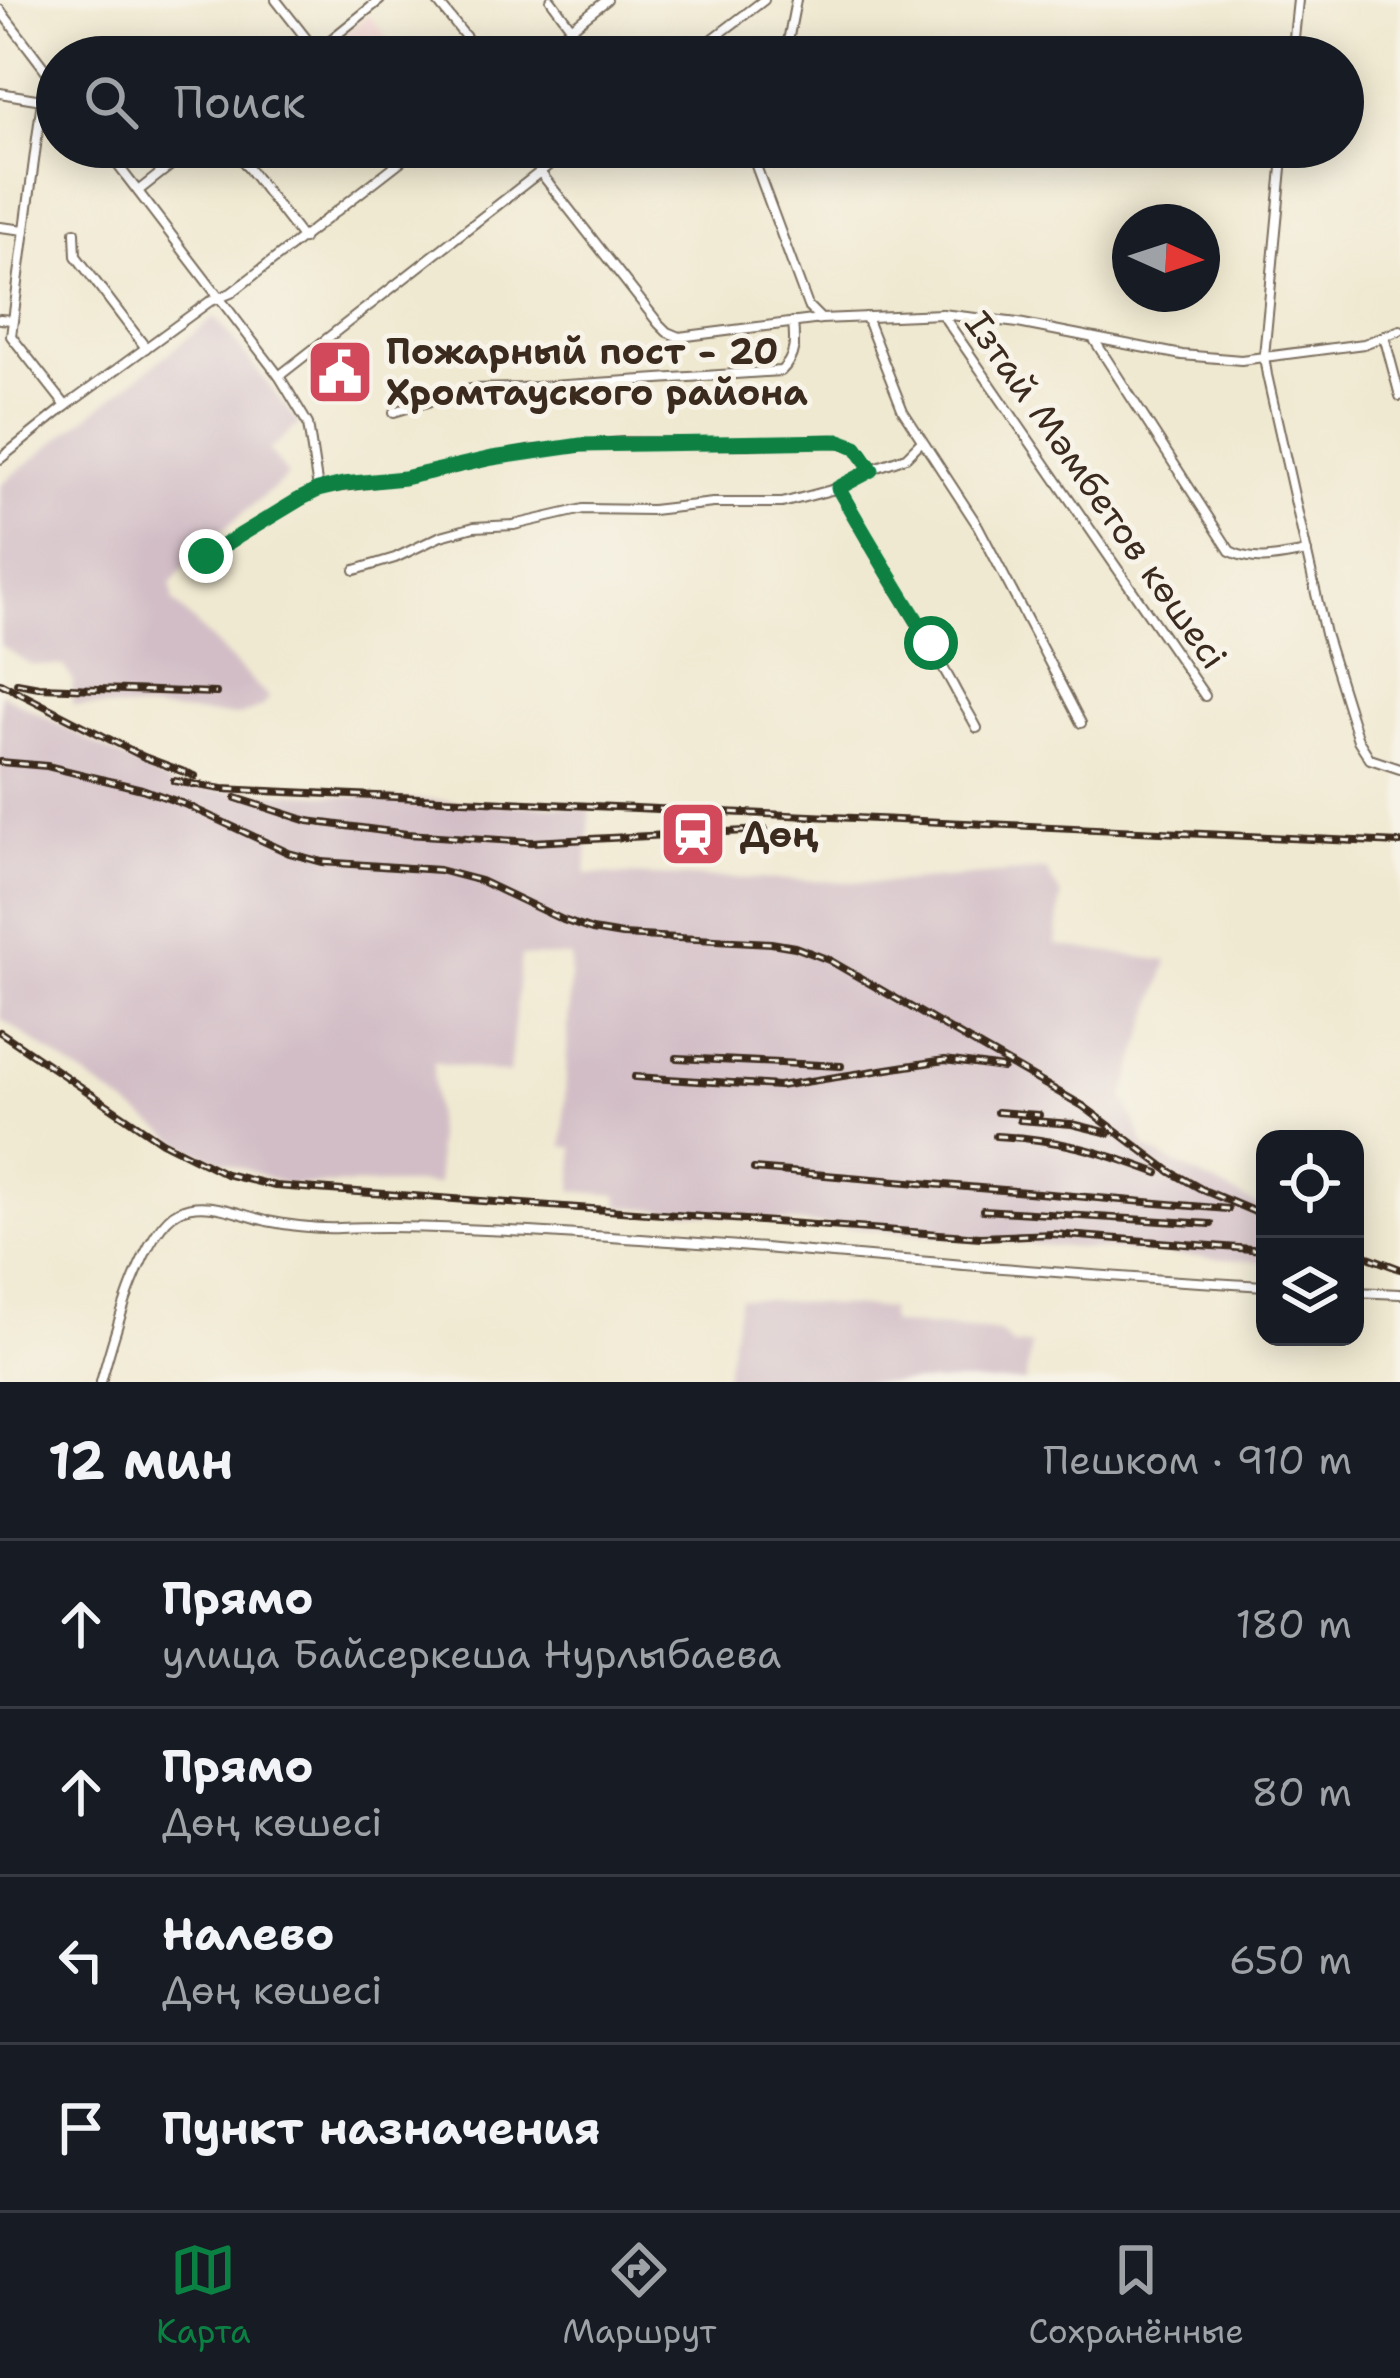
<!DOCTYPE html>
<html lang="ru">
<head>
<meta charset="utf-8">
<style>
  :root { --surface:#171b24; --page:#242831; --text:#f1f3f6; --muted:#9ea1a6; --line:#363941; --accent:#0b8043 }
  body { margin:0; font-family:"Shantell Sans",sans-serif; background:var(--page); color:var(--text) }
  .controls { position:absolute; right:36px; bottom:36px; display:grid; overflow:hidden; border-radius:24px; box-shadow:0 6px 30px #0003 }
  .controls button { width:108px; height:108px; display:grid; place-items:center; padding:0; border:0; border-bottom:3px solid var(--line); background:var(--surface); color:var(--text); font:60px sans-serif }
  .compass { position:absolute; left:1112px; top:204px; width:108px; height:108px; border-radius:50%; background:var(--surface); box-shadow:0 6px 30px #0003; rotate:93deg }
  .stop { position:absolute; width:36px; height:36px; margin:-27px; border:9px solid #0b8043; border-radius:50%; background:#fff }
  .stop.end { background:#0b8043; border-color:#fff; box-shadow:0 3px 12px #0008 }
  .list { margin:0; padding:0; list-style:none }
  h2 { display:flex; justify-content:space-between; align-items:center; height:156px; margin:0; padding:0 48px; font-size:51px }
  h2 small { font-size:39px; font-weight:400; color:var(--muted) }
  .list li { display:grid; grid-template-columns:78px 1fr auto; gap:36px; align-items:center; box-sizing:border-box; height:168px; padding:0 48px; border-top:3px solid var(--line) }
  .list b { display:block; font-size:45px; white-space:nowrap }
  .list p { margin:0; font-size:39px; white-space:nowrap; color:var(--muted) }
  .list em { font-size:39px; font-style:normal; color:var(--muted) }
  .icon { flex:none; width:66px; height:66px; fill:none; stroke:currentColor; stroke-width:2; stroke-linecap:round; stroke-linejoin:round }
  .map { position:relative; flex:none; width:1400px; height:1382px; overflow:hidden }
  .search { position:absolute; background:var(--surface); box-shadow:0 6px 30px #0003; left:36px; right:36px; top:36px; height:132px; display:flex; align-items:center; gap:30px; box-sizing:border-box; padding:0 42px; border-radius:66px; color:var(--muted); font-size:45px }
  .sheet { height:828px; background:var(--surface) }
  nav { display:flex; justify-content:space-around; align-items:center; box-sizing:border-box; height:168px; border-top:3px solid var(--line); background:var(--surface); font-size:33px; color:var(--muted) }
  nav a { display:grid; justify-items:center; gap:6px }
  nav .on { color:var(--accent) }
  .map>svg:first-child { display:block }
  .built { fill:#f7cfd2 }
  .industrial { fill:#d2bdc6 }
  .lines { fill:none; stroke-linecap:round; stroke-linejoin:round }
  .minor-casing { stroke:#7a6d5d; stroke-width:12 }
  .minor { stroke:#fff; stroke-width:8 }
  .rail-casing { stroke:#3b2a1e; stroke-width:8 }
  .rail { stroke:#f7f3e8; stroke-width:3; stroke-dasharray:9; stroke-linecap:butt }
  .route { stroke:#0b8043; stroke-width:15 }
  .labels { text-anchor:middle; dominant-baseline:central; stroke-width:10; stroke-linejoin:round; paint-order:stroke }
  .poi-label { font-size:36px; font-weight:bold; fill:#3b2a1e; stroke:#f7f3e8; text-anchor:start }
  .street-label { font-size:36px; fill:#3b2a1e; stroke:#f7f3e8 }
</style>
</head>
<body>
<div class="map">
<svg width="1400" height="1382" viewBox="0 0 1400 1382">
  <rect width="100%" height="100%" fill="#f7f3e8"/>
  <filter id="ink" filterUnits="userSpaceOnUse"><feTurbulence type="fractalNoise" baseFrequency=".00833" numOctaves="2"/><feDisplacementMap in="SourceGraphic" scale="24" xChannelSelector="R" yChannelSelector="G"/><feConvolveMatrix kernelMatrix="1 2 1 2 8 2 1 2 1" color-interpolation-filters="sRGB"/></filter>
  <filter id="wash" filterUnits="userSpaceOnUse"><feTurbulence type="fractalNoise" baseFrequency=".004" numOctaves="4" result="noise"/><feDisplacementMap in="SourceGraphic" scale="48" xChannelSelector="R" yChannelSelector="G"/><feGaussianBlur stdDeviation="2.7" result="paint"/><feColorMatrix in="noise" values="0 0 0 0 0 0 0 0 0 0 0 0 0 0 0 0 0 1.4 0 .05"/><feComposite in="paint" operator="in"/></filter>
  <g filter="url(#wash)">
    <rect width="100%" height="100%" fill="#f0e9d1"/>
    <path class="built" d="M369,15L401,57H315Z"/>
    <g class="industrial">
      <path d="M215,317L299,424L269,450L288,476L194,554L171,584L174,602L269,698L263,706L240,716L72,705L73,681L64,666L31,665L0,645V485Z"/>
      <path d="M0,693L178,788L590,808L586,874L885,883L1046,870L1061,896L1056,945L1168,961L1124,1096L1146,1149L1265,1209V1262L1013,1243L619,1206L618,1195L573,1191L574,1148L563,1146L571,957L521,956L509,1074L433,1062L438,1184L289,1185L191,1150L0,1018Z"/>
      <path d="M740,1298L889,1309L891,1324L1000,1332L1013,1346L1031,1345L1025,1382H724Z"/>
    </g>
  </g>
  <g filter="url(#ink)">
    <g class="lines">
      <g class="minor-casing">
        <g id="minor">
          <path d="M276,0L316,51"/>
          <path d="M436,0L482,57"/>
          <path d="M551,0L593,57"/>
          <path d="M0,10L57,85"/>
          <path d="M309,57L380,0"/>
          <path d="M534,57L607,0"/>
          <path d="M689,57L764,0"/>
          <path d="M785,57L796,0"/>
          <path d="M1292,57L1298,0"/>
          <path d="M0,93L42,100L57,90"/>
          <path d="M42,100L11,336L66,406"/>
          <path d="M104,147L279,376L308,424L318,489"/>
          <path d="M232,147L303,239"/>
          <path d="M749,147L808,306L820,318"/>
          <path d="M1284,147L1264,356L1267,375L1325,634L1358,740L1370,759L1400,769"/>
          <path d="M540,172L659,324L667,332L679,337L821,319L942,314L1018,323L1182,355L1241,360L1364,344L1400,330"/>
          <path d="M138,191L194,147"/>
          <path d="M0,227L25,230"/>
          <path d="M75,232L76,256L146,348"/>
          <path d="M942,314L1205,696"/>
          <path d="M866,317L903,411L978,526L1081,723"/>
          <path d="M0,319L12,320"/>
          <path d="M1384,336L1400,396"/>
          <path d="M1093,338L1230,551C1256,564 1279,557 1307,552"/>
          <path d="M279,376L572,147"/>
          <path d="M394,412L471,389L520,388L781,371C796,357 795,341 793,322"/>
          <path d="M0,459L66,406L209,302L231,293L419,147"/>
          <path d="M839,488C875,555 917,620 954,687C961,701 970,714 977,728"/>
          <path d="M355,570L395,558L441,536L474,527L514,525L583,509L652,510L713,503H782L839,488L872,469L906,457L922,441"/>
          <path d="M193,578L206,556L318,489L404,478L528,451L622,442L747,444L832,440L857,447L872,469"/>
          <path d="M1355,1292L1400,1294"/>
          <path d="M101,1382C112,1343 142,1228 179,1211C205,1198 241,1215 267,1221C292,1226 315,1229 340,1228C403,1225 466,1229 530,1232C612,1237 694,1242 775,1249C938,1263 1101,1277 1265,1286"/>
        </g>
      </g>
      <use href="#minor" class="minor"/>
      <g class="rail-casing">
        <g id="rail">
          <path d="M0,683L144,757L195,776"/>
          <path d="M17,683L39,687L216,693"/>
          <path d="M0,762L47,766L142,789L184,804L289,853L322,862L439,870L481,881L563,920L592,930L622,935L771,943L795,947L829,960L1083,1106L1171,1172L1203,1190L1265,1216"/>
          <path d="M174,781L222,789L1400,843"/>
          <path d="M236,798L308,821L407,834L532,842L765,830"/>
          <path d="M0,1032L162,1142L226,1174L275,1186L981,1237L1053,1234L1265,1250"/>
          <path d="M677,1058L841,1066"/>
          <path d="M635,1077L779,1086L945,1060L1003,1068"/>
          <path d="M997,1112L1039,1115"/>
          <path d="M1020,1120L1072,1124L1109,1133"/>
          <path d="M996,1136C1059,1139 1099,1151 1158,1173"/>
          <path d="M754,1169L1228,1209"/>
          <path d="M983,1210L1211,1224"/>
          <path d="M1355,1252L1400,1269"/>
        </g>
      </g>
      <use href="#rail" class="rail"/>
    </g>
  </g>
  <g class="lines" filter="url(#ink)">
    <path class="route" d="M206,556L300,499L318,490L343,484L404,478L492,458L581,445L840,441L856,447L872,470L838,488C868,540 899,592 931,643"/>
  </g>
  <defs>
    <g id="civic-square" transform="scale(3.45)"><rect x="-9" y="-9" width="18" height="18" rx="4" fill="#d1495b" stroke="#f7f3e8"/><path d="M-.6-6.5H3V-4.5H.6V-3L4-1V1h2V6H-6V1h2V-1L-.6-3ZM-1.2 2.5V6h2.4V2.5Z" fill="#fff"/></g>
    <g id="station-square" transform="scale(3.45)"><rect x="-9" y="-9" width="18" height="18" rx="4" fill="#d1495b" stroke="#f7f3e8"/><path d="M-3-6H3Q5-6 5-4V2Q5 4 3 4L4.5 6H3L1.5 4h-3L-3 6H-4.5L-3 4Q-5 4-5 2V-4Q-5-6-3-6ZM-3.5-4v3h7v-3ZM-3.5 1v1.5H-2V1ZM2 1v1.5H3.5V1Z" fill="#fff"/></g>
  </defs>
  <g fill-rule="evenodd">
    <use href="#civic-square" x="340" y="372"/>
    <use href="#station-square" x="693" y="834"/>
  </g>
  <g class="labels">
    <g class="poi-label">
      <text x="386" y="351">Пожарный пост - 20<tspan x="386" dy="41">Хромтауского района</tspan></text>
      <text x="740" y="834">Дөң</text>
    </g>
    <g class="street-label">
      <text transform="translate(1096 490) rotate(55)">Ізтай Мәмбетов көшесі</text>
    </g>
  </g>
</svg>
<div class="controls">
<button><svg class="icon" aria-label="locate" viewBox="0 0 24 24"><circle cx="12" cy="12" r="6"/><path d="M12 2v4M12 18v4M2 12h4M18 12h4"/></svg></button>
<button><svg class="icon" aria-label="layers" viewBox="0 0 24 24"><path d="M12 4l9 5-9 5-9-5zM3 14l9 5 9-5"/></svg></button>
</div>
<svg class="compass" viewBox="-18 -18 36 36"><path d="M0-13l5 13h-10z" fill="#e53935"/><path d="M0 13l5-13h-10z" fill="#9ea1a6"/></svg>
<div class="stop" style="left:931px;top:643px"></div>
<div class="stop end" style="left:206px;top:556px"></div>
<div class="search"><svg class="icon" aria-label="search" viewBox="0 0 24 24"><circle cx="10" cy="10" r="6"/><path d="M15 15l6 6"/></svg>Поиск</div>
</div>
<section class="sheet">
<h2>12 мин<small>Пешком · 910 m</small></h2>
<ul class="list">
<li><svg class="icon" aria-label="ahead" viewBox="0 0 24 24"><path d="M12 20V5M6 11l6-6 6 6"/></svg><div><b>Прямо</b><p>улица Байсеркеша Нурлыбаева</p></div><em>180 m</em></li>
<li><svg class="icon" aria-label="ahead" viewBox="0 0 24 24"><path d="M12 20V5M6 11l6-6 6 6"/></svg><div><b>Прямо</b><p>Дөң көшесі</p></div><em>80 m</em></li>
<li><svg class="icon" aria-label="left" viewBox="0 0 24 24"><path d="M17 20v-9H6M10 6l-5 5 5 5"/></svg><div><b>Налево</b><p>Дөң көшесі</p></div><em>650 m</em></li>
<li><svg class="icon" aria-label="arrive" viewBox="0 0 24 24"><path d="M6 21V4h12l-3 4 3 4H6"/></svg><div><b>Пункт назначения</b></div></li>
</ul>
</section>
<nav>
<a class="on"><svg class="icon" aria-label="map" viewBox="0 0 24 24"><path d="M3 6l6-2 6 2 6-2v14l-6 2-6-2-6 2zM9 4v14M15 6v14"/></svg>Карта</a>
<a><svg class="icon" aria-label="directions" viewBox="0 0 24 24"><path d="M12 3l9 9-9 9-9-9zM9 14v-3h6M13 9l2 2-2 2"/></svg>Маршрут</a>
<a><svg class="icon" aria-label="saved" viewBox="0 0 24 24"><path d="M7 4h10v16l-5-4-5 4z"/></svg>Сохранённые</a>
</nav>
</body>
</html>
